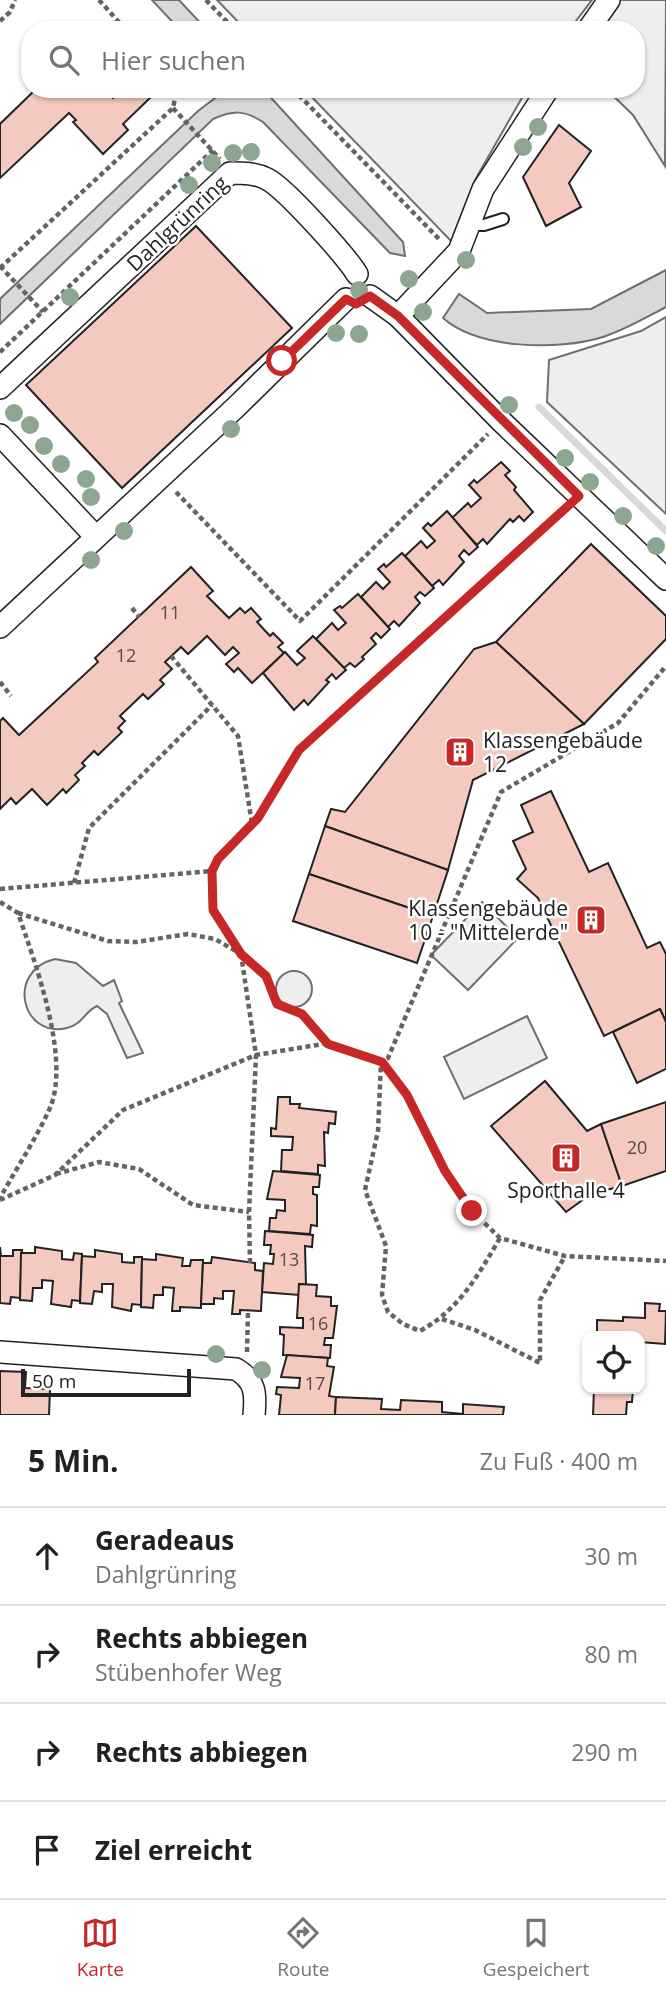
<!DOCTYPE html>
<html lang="de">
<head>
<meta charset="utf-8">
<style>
  :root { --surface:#fff; --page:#f2f2f2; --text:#202124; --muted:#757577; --line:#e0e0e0; --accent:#c62828 }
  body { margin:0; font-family:"Open Sans",sans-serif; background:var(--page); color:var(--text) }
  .controls { position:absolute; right:21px; bottom:21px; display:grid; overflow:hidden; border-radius:14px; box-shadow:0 2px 5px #0004 }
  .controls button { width:63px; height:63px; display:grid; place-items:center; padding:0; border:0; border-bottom:2px solid var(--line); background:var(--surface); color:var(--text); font:35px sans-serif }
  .scale { position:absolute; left:21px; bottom:18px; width:170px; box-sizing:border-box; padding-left:7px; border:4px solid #222; border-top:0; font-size:19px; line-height:24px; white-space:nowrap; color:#222; -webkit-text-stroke:5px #fff; paint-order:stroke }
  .stop { position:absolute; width:21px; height:21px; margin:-16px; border:5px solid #c62828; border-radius:50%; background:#fff }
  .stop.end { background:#c62828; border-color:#fff; box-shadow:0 2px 7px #0008 }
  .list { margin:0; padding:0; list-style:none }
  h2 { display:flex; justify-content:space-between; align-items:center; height:91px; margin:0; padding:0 28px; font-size:30px }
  h2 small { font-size:23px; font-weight:400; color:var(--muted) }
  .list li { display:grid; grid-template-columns:46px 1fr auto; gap:21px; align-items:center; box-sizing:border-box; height:98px; padding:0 28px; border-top:2px solid var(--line) }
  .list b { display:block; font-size:26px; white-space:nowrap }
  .list p { margin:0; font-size:23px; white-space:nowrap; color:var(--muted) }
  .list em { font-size:23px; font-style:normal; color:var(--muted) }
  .icon { flex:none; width:38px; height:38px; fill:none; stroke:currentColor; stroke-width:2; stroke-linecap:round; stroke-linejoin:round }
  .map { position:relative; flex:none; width:666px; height:1415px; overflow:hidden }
  .search { position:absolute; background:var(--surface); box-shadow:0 2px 5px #0004; left:21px; right:21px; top:21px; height:77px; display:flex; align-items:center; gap:18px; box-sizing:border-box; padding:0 24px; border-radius:28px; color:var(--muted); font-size:26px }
  .sheet { height:483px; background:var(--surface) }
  nav { display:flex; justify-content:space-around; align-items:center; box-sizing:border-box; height:98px; border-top:2px solid var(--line); background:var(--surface); font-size:19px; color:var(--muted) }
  nav a { display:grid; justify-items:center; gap:4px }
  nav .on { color:var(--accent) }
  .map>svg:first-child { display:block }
  .green { fill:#eee; stroke:#6f6f6f; stroke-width:2 }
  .water { fill:#d9d9d9; stroke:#6f6f6f; stroke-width:2 }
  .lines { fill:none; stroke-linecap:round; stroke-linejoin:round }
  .stream { stroke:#d9d9d9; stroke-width:7 }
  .building { fill:#f3c9c0; stroke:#222; stroke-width:2 }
  .lane-casing { stroke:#222; stroke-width:14 }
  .street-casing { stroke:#222; stroke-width:24 }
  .path { stroke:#646464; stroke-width:4.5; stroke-dasharray:5 3.5; stroke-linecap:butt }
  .lane { stroke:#fff; stroke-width:10 }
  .street { stroke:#fff; stroke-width:21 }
  .tree { fill:#8da692 }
  .route { stroke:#c62828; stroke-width:9 }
  .labels { text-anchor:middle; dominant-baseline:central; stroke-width:5; stroke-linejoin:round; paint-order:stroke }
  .number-label { font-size:18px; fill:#564c4a }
  .street-label { font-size:21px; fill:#222; stroke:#fff }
  .poi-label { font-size:21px; fill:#222; stroke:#fff; text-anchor:start }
</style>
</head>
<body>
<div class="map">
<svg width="666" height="1415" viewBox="0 0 666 1415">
  <rect width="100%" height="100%" fill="#fff"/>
  <g class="green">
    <path d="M217,0H592L569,30H246Z"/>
    <path d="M617,0H666L665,166L633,115L606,89H636V30H594Z"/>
    <path d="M304,89H527L475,180L451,241Z"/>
    <path d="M666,317V514L547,402L549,360L641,331Z"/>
    <path d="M482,902L518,938L468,990L431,955Z"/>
    <path d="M55,959L76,963L103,986L114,980L122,1001L119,1003L143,1053L127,1058L107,1014L97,1006C85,1011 82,1025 67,1028C22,1039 5,971 55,959Z"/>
    <circle cx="294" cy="989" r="18"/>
    <path d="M527,1016L547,1058L464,1099L444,1057Z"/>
  </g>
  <g class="water">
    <path d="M152,0H179L207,30H180Z"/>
    <path d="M227,89H263L403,242L405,256L390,253L263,122C244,110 234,110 213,119L0,324V299L198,111Z"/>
    <path d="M666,270V307C645,318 625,330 603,337C558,351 478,349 443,318L459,294L487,313L591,309Z"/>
  </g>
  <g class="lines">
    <path class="stream" d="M539,407L666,531"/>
  </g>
  <g class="building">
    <path d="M36,89H105L113,98L122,89H142L150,98L123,124L128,130L103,154L73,122L76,120L69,113L0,178V124Z"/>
    <path d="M559,125L591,151L569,183L581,207L546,226L523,177Z"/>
    <path d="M196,226L292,328L122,488L26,385Z"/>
    <path d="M501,462L510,471L505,475L516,487L514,490L533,512L524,521L519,516L513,522L510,519L487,544L483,539L477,545L452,518L468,503L471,507L481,498L469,485L474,480L477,483Z"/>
    <path d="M447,511L478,547L469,555L464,550L459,556L464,562L443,585L439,580L432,586L405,556L421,541L427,548L435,541L423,528L428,523L431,526Z"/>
    <path d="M591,544L666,616V639L584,724L496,642Z"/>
    <path d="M402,553L434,588L425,596L420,592L415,597L420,603L399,626L394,621L388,627L361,597L376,582L383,589L390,582L378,569L384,564L386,567Z"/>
    <path d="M191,567L213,591L207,596L229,618L240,608L245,613L251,608L261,619L257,622L270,636L273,633L283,643L278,647L284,653L252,683L238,668L234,672L226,664L239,653L233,647L225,655L207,636L188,654L181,647L165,662L172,669L160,680L164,684L148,699L143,694L120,716L125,721L118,728L122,732L98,755L94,751L82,763L85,766L75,775L79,780L66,793L63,789L47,805L32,789L16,804L11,798L0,809V721L3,718L19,735L98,662L95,658Z"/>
    <path d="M358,594L390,629L381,638L376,633L371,638L376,644L362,657L364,659L355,667L350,663L344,668L316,639L332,623L338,630L346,623L334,610L340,606L342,608Z"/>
    <path d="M313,636L346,670L336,679L332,674L326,680L329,682L308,705L304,700L294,710L263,673L285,652L297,665L305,658L297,651Z"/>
    <path d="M496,642L584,724L473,780L448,870L325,826L331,809L345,812L474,649Z"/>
    <path d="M551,791L589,872L608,863L647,948L660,942L666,954V1022L660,1009L604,1036L538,898L517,879L526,869L513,841L533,832L521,805Z"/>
    <path d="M325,826L448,870L433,916L309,874Z"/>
    <path d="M309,874L433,916L417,963L293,921Z"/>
    <path d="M660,1009L666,1022V1069L637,1083L613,1032Z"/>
    <path d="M545,1081L587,1131L601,1124L622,1186L591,1194L566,1212L491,1126Z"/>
    <path d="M278,1097H290V1104H300L299,1108L336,1112L335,1124L329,1123L328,1133L324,1132L325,1166L318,1165V1174L281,1171L282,1150H292L293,1137L271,1136V1128L276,1129Z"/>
    <path d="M666,1102V1171L622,1186L601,1124Z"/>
    <path d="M273,1171L320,1175L319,1187H313V1194L317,1195V1226L311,1225L310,1234L269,1231L270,1218H276L277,1210L285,1211V1200L267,1199Z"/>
    <path d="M265,1231L313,1235L312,1247L305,1246L306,1285L299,1284V1295L262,1292L264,1263L273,1264L274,1254H270L271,1245H264Z"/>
    <path d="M0,1247L1,1256H13V1250H22L20,1298L11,1297L10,1304L0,1303Z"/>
    <path d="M35,1247L62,1251V1259L73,1260L74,1253L82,1254L80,1301L72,1300L71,1307L51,1304L53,1281L42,1280V1288H33L32,1301L20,1300L21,1253H35Z"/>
    <path d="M95,1250L122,1254V1262L134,1263V1257H142L141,1305L132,1304L131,1311L112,1307L113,1284H102V1292L94,1291L92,1304L80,1303L82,1256L95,1257Z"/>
    <path d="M156,1254L183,1258L182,1266H190L191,1260H203L201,1308L180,1307V1311H172L174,1288L163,1287V1295H154L153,1308L141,1307L142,1259L156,1260Z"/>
    <path d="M212,1257L255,1263V1270L263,1271L261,1311L240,1310V1314H232L234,1291H223V1299L214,1298V1304H201L203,1263H211Z"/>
    <path d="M299,1284L317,1285L316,1296L331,1297V1306H337L333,1338H325L324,1345H331L330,1358L283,1355L284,1335L280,1334V1327L303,1328V1318H297Z"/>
    <path d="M645,1303L660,1304L659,1311H666L665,1344L640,1342V1336H597V1320L623,1321V1317L645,1318Z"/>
    <path d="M287,1355L328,1358L327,1366L334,1367L329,1396L336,1397L335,1415H279L281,1395L276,1394L277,1387L299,1388L300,1378L281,1377Z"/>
    <path d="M0,1371L26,1372L25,1388L50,1389L49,1415H0Z"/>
    <path d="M594,1389H633L632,1402H627L626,1415H593Z"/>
    <path d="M336,1397L382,1399L381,1409L400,1410L401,1400L442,1402V1412L463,1414V1404L504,1407L503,1415H335Z"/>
  </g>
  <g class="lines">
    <g class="lane-casing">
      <path id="lane" d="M470,225H484L503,219"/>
    </g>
    <g class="street-casing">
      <g id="street">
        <path d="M588,30L609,0"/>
        <path d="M370,296L398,316L501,421L666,579"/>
        <path d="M398,316L459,251L483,189L548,89"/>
        <path d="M0,388L230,173C244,173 255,173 267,179C285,188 346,256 357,274"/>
        <path d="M0,435L96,537"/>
        <path d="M0,627L235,408L346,299"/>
        <path d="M0,1352L236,1369C256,1381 256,1394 254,1415"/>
      </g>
    </g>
    <g class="path">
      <path d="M99,0L126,30"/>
      <path d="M206,0L235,30"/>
      <path d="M0,21L10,12L15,0"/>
      <path d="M293,89L440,240"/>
      <path d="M173,108L220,159"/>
      <path d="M0,266L43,312"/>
      <path d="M0,268L173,108L177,89"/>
      <path d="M0,352L213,150"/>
      <path d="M176,492L300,621L488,434"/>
      <path d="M132,608L139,617"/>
      <path d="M171,656L238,736L252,824"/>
      <path d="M0,682L11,696"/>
      <path d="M74,883L89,828L212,705"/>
      <path d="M0,889L212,871"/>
      <path d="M0,902L18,913C35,963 71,1058 50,1108C36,1139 16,1169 0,1198"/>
      <path d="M18,913L108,941L136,942L188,934L215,939L241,954L266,976L277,1004L302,1015L328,1043"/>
      <path d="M56,1174L99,1162L139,1169L193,1205L249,1212"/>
      <path d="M0,1200L55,1175L123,1110L256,1055L329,1043L381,1062L407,1095L445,1171L472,1211L500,1238L565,1256L666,1261"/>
      <path d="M500,1238C478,1275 460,1309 420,1331L403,1324L388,1312L382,1295L386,1246L365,1190L378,1131L381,1062L388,1058L501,792L618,723L666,666"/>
      <path d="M250,1263L249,1212L256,1055L241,954L213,910L212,871L218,859L258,818L299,750L563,510"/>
      <path d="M442,1319L475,1330L540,1363V1300L565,1256"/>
      <path d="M247,1352L248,1311"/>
    </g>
    <use href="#lane" class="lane"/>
    <use href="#street" class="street"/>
  </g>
  <g class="tree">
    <circle cx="538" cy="127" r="9"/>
    <circle cx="523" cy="147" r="9"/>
    <circle cx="251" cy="152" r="9"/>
    <circle cx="233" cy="153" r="9"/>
    <circle cx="212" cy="163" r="9"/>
    <circle cx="189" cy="185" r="9"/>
    <circle cx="466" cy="260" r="9"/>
    <circle cx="409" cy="279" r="9"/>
    <circle cx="359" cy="290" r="9"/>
    <circle cx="70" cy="297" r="9"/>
    <circle cx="423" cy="312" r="9"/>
    <circle cx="336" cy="333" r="9"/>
    <circle cx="359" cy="334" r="9"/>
    <circle cx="509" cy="405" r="9"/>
    <circle cx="14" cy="413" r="9"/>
    <circle cx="30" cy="425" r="9"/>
    <circle cx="231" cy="429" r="9"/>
    <circle cx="44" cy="446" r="9"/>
    <circle cx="565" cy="458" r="9"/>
    <circle cx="61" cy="464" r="9"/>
    <circle cx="86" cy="479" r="9"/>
    <circle cx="590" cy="482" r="9"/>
    <circle cx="91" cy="497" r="9"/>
    <circle cx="623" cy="516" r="9"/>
    <circle cx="124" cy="531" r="9"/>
    <circle cx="656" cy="546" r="9"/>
    <circle cx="91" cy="560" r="9"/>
    <circle cx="216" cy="1354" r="9"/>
    <circle cx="262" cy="1370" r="9"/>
  </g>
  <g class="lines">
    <path class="route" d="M282,361L346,299L356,304L370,296L398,316L579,496L299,750L258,818L218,859L212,871L213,910L241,954L266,976L277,1004L302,1014L328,1044L382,1062L407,1095L445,1171L472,1211"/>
  </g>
  <defs>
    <g id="building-square" transform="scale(1.575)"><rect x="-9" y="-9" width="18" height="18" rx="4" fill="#c62828" stroke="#fff"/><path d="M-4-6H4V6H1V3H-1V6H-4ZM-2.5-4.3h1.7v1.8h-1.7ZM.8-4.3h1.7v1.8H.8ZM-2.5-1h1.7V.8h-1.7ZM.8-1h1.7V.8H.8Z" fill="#fff"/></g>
  </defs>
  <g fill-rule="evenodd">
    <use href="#building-square" x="460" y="752"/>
    <use href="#building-square" x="591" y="920"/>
    <use href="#building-square" x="566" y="1158"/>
  </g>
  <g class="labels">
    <g class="number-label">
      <text x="170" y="612">11</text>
      <text x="126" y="655">12</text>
      <text x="637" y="1147">20</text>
      <text x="289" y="1259">13</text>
      <text x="318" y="1323">16</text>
      <text x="315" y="1383">17</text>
    </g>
    <g class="street-label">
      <text transform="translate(177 223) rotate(-43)">Dahlgrünring</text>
    </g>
    <g class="poi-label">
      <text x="483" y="740">Klassengebäude<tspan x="483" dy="24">12</tspan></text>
      <text x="568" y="908" text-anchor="end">Klassengebäude<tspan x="568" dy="24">10 - "Mittelerde"</tspan></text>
      <text x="566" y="1190" text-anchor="middle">Sporthalle 4</text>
    </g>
  </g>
</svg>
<div class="controls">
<button><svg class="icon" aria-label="locate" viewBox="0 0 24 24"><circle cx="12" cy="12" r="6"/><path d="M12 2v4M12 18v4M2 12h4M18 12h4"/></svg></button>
</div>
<div class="scale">50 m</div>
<div class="stop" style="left:282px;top:361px"></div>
<div class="stop end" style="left:472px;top:1211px"></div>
<div class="search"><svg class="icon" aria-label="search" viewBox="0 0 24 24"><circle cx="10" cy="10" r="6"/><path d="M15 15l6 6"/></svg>Hier suchen</div>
</div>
<section class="sheet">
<h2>5 Min.<small>Zu Fuß · 400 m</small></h2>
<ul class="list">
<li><svg class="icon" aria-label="ahead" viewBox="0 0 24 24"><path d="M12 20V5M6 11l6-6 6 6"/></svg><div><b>Geradeaus</b><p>Dahlgrünring</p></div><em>30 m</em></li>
<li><svg class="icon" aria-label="right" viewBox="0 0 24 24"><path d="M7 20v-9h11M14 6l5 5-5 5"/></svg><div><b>Rechts abbiegen</b><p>Stübenhofer Weg</p></div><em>80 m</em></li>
<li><svg class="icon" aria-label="right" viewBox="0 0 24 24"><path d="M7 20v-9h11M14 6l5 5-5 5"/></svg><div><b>Rechts abbiegen</b></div><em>290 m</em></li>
<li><svg class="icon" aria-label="arrive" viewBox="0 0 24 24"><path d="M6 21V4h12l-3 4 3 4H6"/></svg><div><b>Ziel erreicht</b></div></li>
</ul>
</section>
<nav>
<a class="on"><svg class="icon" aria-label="map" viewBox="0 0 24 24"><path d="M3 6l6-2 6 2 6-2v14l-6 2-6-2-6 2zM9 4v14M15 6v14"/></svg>Karte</a>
<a><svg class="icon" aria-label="directions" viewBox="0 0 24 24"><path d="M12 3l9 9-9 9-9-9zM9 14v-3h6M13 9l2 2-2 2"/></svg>Route</a>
<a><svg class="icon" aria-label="saved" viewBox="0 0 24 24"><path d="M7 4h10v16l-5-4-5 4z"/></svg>Gespeichert</a>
</nav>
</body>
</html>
